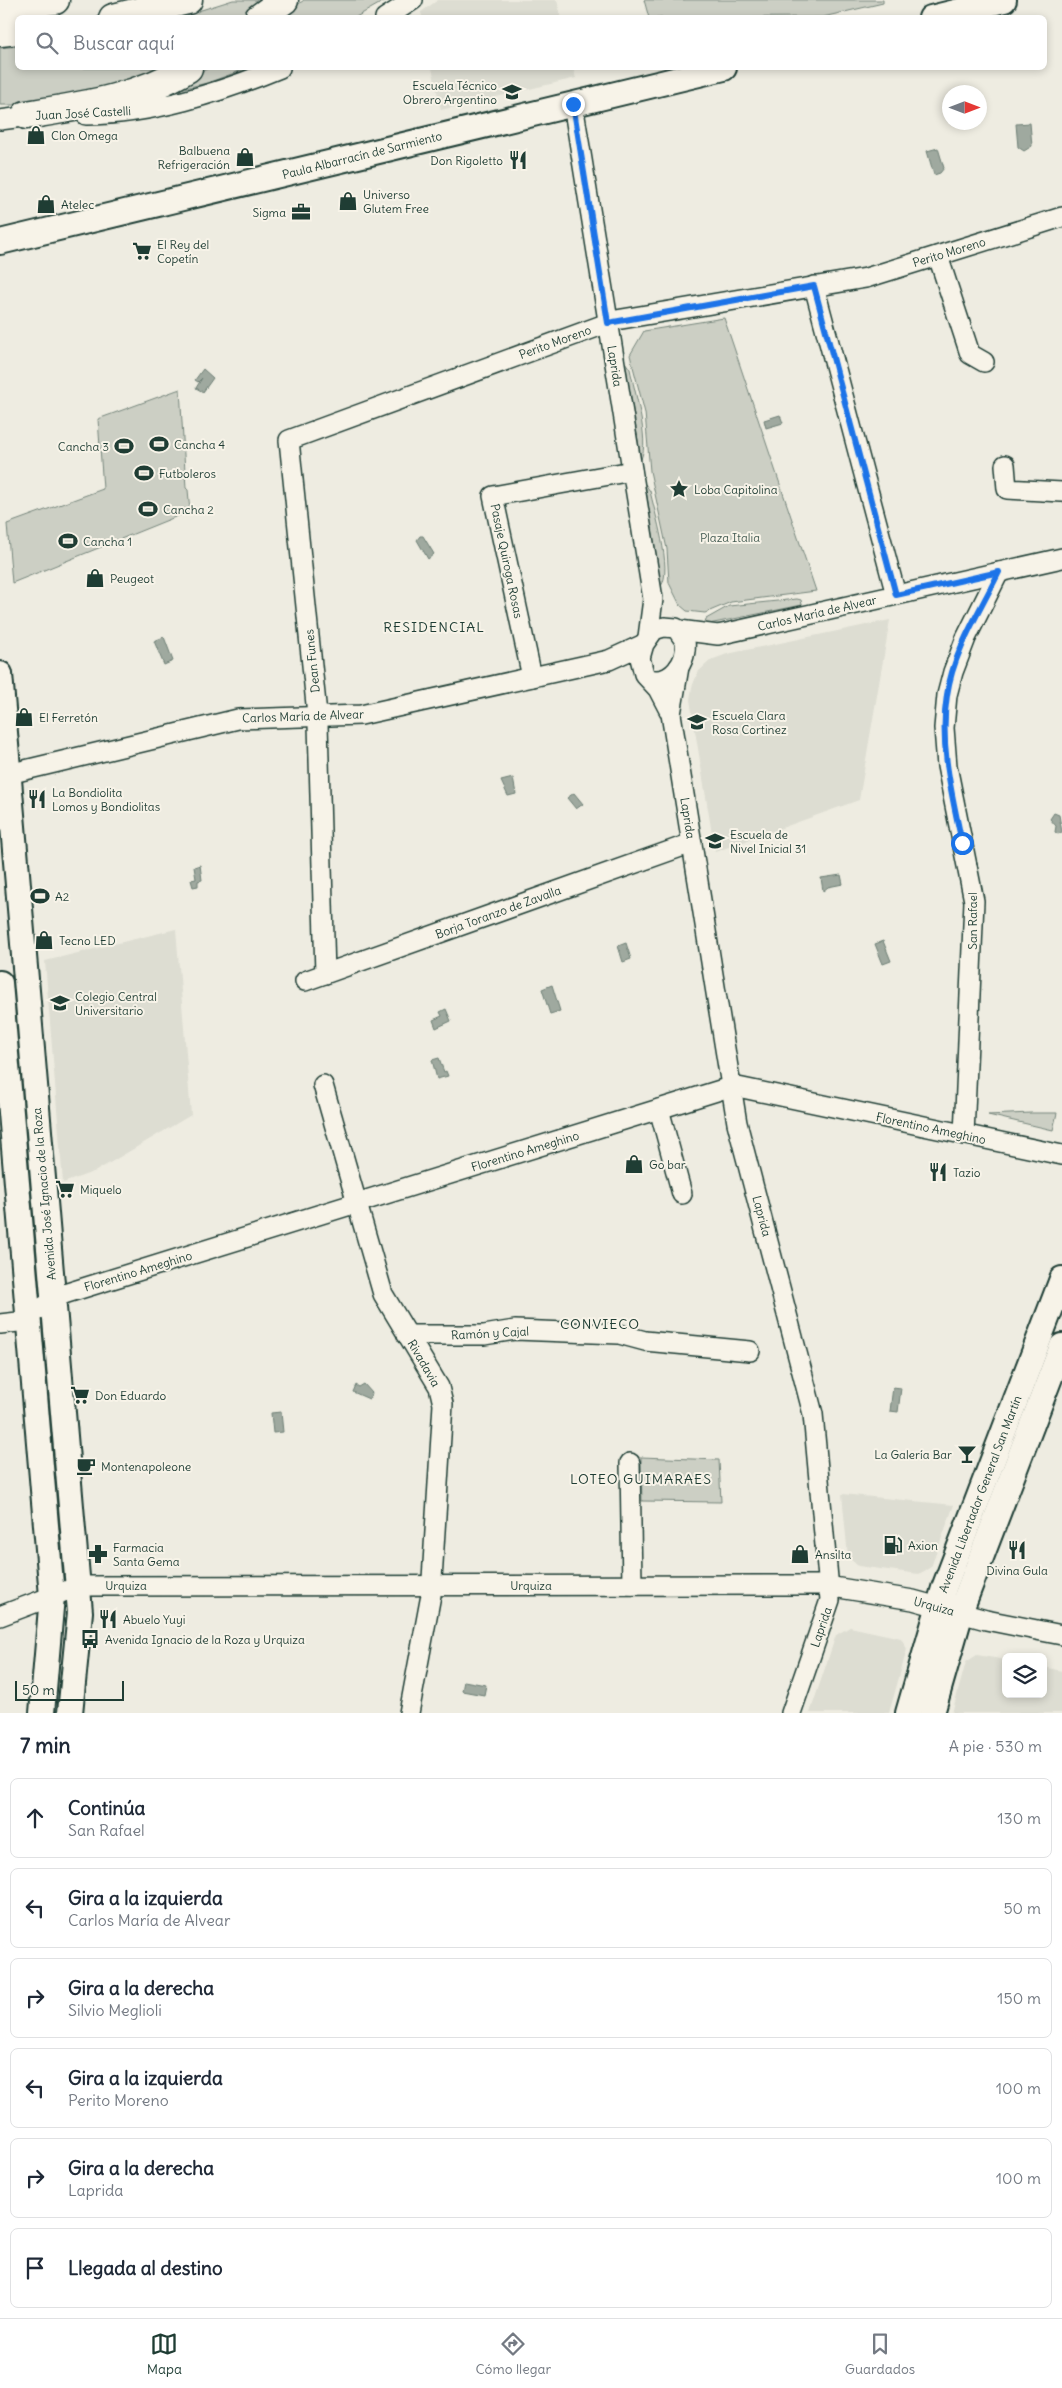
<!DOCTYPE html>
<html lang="es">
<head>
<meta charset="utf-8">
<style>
  :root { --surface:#fff; --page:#f6f6f7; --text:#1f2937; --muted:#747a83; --line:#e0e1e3; --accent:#1f3d34 }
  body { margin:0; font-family:Delius,sans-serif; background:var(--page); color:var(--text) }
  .controls { position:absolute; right:15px; bottom:15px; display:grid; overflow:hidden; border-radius:8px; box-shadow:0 2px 8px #0003 }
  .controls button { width:45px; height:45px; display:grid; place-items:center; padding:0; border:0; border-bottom:1px solid var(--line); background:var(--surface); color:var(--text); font:25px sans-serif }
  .compass { position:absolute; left:942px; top:85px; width:45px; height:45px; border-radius:50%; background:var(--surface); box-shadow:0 2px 8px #0003; rotate:90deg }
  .scale { position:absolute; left:15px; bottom:12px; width:109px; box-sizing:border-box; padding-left:5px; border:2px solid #1f3d34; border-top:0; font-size:14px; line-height:18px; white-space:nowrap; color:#1f3d34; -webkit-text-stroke:4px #f7f3e8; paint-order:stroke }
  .stop { position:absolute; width:15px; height:15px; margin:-11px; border:4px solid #1a73e8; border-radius:50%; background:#fff }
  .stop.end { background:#1a73e8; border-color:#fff; box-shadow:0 1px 5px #0008 }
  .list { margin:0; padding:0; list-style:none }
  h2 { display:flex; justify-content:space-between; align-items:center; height:65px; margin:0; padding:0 20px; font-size:21px }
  h2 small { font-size:16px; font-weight:400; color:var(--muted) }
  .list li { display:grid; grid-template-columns:32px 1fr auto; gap:15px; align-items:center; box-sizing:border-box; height:80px; margin:0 10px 10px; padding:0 10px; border:1px solid var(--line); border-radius:8px }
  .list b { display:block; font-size:19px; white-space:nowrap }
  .list p { margin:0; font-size:16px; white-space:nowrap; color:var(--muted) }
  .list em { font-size:16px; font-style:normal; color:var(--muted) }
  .icon { flex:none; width:28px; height:28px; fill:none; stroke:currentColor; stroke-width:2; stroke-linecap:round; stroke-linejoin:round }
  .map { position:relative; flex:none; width:1062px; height:1713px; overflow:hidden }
  .search { position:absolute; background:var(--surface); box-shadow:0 2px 8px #0003; left:15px; right:15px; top:15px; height:55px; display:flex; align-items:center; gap:12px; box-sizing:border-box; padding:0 18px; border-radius:8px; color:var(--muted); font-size:19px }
  .sheet { height:605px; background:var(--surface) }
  nav { display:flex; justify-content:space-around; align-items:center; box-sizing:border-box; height:70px; border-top:1px solid var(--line); background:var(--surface); font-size:14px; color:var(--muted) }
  nav a { display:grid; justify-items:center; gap:2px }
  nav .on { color:var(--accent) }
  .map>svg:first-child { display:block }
  .built { fill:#ddddd2 }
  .green { fill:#cccfc4; stroke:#76867c }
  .water { fill:#9fa99f; stroke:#6c7e74 }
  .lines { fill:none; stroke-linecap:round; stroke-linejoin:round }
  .minor-casing { stroke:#1f3d34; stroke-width:22 }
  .major-casing { stroke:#1f3d34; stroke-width:28 }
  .highway-casing { stroke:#1f3d34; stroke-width:31 }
  .minor { stroke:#f7f3e8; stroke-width:19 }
  .major { stroke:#f7f3e8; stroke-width:24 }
  .highway { stroke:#f7f3e8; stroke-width:28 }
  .route { stroke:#1a73e8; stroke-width:6 }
  .labels { text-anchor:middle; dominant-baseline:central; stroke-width:4; stroke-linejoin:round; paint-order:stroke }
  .poi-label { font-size:12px; fill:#1f3d34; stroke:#f7f3e8; text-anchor:start }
  .street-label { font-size:12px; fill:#1f3d34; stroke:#f7f3e8 }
  .park-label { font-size:12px; fill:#425a51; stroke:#f7f3e8 }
  .neighbourhood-label { font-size:14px; letter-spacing:1px; fill:#1f3d34; stroke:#f7f3e8 }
</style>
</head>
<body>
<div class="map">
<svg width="1062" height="1713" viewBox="0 0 1062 1713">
  <rect width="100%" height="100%" fill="#eeece1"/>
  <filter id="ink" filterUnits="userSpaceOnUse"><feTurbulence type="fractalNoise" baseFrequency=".02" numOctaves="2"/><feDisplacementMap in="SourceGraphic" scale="10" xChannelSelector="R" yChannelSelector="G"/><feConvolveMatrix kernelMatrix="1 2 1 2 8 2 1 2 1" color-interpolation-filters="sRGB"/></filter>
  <g filter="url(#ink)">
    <g class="built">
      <path d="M438,0H557L561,17H422L421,12Z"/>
      <path d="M432,68H573L576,78L441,110Z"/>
      <path d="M890,620L859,800L715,852L690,700L692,687L698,672L711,660L727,654Z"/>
      <path d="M176,929L191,1115L96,1171L63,1183L45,961Z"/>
      <path d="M842,1494L954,1505L931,1567L919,1574L858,1566L848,1557Z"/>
      <path d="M850,1627L901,1638L907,1649L889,1713H810L836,1635Z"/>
      <path d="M977,1655L1006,1660V1694H1043V1667L1062,1671V1713H952L966,1662Z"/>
    </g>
    <g class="green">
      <path d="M233,0H275L250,17L176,18Z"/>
      <path d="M304,0H386L356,17L280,18Z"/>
      <path d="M644,0H883V3L823,17L649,18Z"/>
      <path d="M17,46L18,68H176L152,79L34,105H0V48Z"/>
      <path d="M209,68H248L207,83L154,95Z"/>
      <path d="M724,318L816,591L731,602L705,613L687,611L680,605L669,583L667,549L650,471L645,413L630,355L644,331Z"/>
      <path d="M625,362L630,369C634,390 650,440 641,459Z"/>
      <path d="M180,389L186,488L188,490L190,511L12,583L7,524L103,489L98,419Z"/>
      <path d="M645,484L650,491C654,510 673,570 661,586Z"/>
      <path d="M797,599L801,600L802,605L704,625L706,619L729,606Z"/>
      <path d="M1031,1113H1057L1053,1130L988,1115Z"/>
      <path d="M641,1457L719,1460L721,1502L642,1501Z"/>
    </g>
    <g class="water">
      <path d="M1030,123L1032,146L1024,151L1018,147L1016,124Z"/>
      <path d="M938,148L944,168L940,173L934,175L927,151Z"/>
      <path d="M203,369L213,378L203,392L196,388L202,378L198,382L195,380Z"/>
      <path d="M780,415L783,423L766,428L764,420Z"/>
      <path d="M420,536H423L434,554L428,559L417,540Z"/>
      <path d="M164,637L173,661L164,665L154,641Z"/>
      <path d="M513,778L516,794L508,796L501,781Z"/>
      <path d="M574,793L583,804L576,809L567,798Z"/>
      <path d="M1054,813L1059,815L1062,832L1058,834L1055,832L1056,826L1050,819Z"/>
      <path d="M200,865L202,880L198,881V886L193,887L191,880L196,879L194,867Z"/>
      <path d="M841,875L843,884L828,887L823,891L821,878Z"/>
      <path d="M883,941L891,961L883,964L875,944Z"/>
      <path d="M626,943L631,959L623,962L618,946Z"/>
      <path d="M552,985L560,1011L550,1014L542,989Z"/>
      <path d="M446,1009L451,1021L436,1028L433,1020L442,1016L440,1012Z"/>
      <path d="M439,1058L444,1072L446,1071L448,1076L437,1079L432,1060Z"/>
      <path d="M364,1384L372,1393L369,1399L353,1392L356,1385L359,1387Z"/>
      <path d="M893,1387L901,1388L898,1412L890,1411Z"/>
      <path d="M281,1412L283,1432L273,1433L271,1413Z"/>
      <path d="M464,1681L486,1685L484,1695L462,1691Z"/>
    </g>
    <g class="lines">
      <g class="minor-casing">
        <g id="minor">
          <path d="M385,18L413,0"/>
          <path d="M573,104L653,599L648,637"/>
          <path d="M86,115C153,114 219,93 280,68"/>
          <path d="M0,120L38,115"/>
          <path d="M938,256L970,354L984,362"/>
          <path d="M814,286L896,595"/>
          <path d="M1005,465L1007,489L1062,492"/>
          <path d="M679,630L718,635L1062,558"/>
          <path d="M679,667L671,714L737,1123L813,1414L830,1600L791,1713"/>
          <path d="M532,677L493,496L632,471"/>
          <path d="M649,679C672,685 688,661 685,641L676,628L664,627L654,630L644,644L640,658L644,674L658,689L671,714"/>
          <path d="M0,776L238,719L361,715L609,660L644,644"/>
          <path d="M325,974L318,724L289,440L616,320L866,278L1062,217"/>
          <path d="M305,981L692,843"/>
          <path d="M323,1085L383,1294L439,1387L443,1404L431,1595L409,1713"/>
          <path d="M659,1109L682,1194"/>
          <path d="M964,1135L974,901L947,766L944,728L947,695L953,672L966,638L999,572"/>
          <path d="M0,1324L18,1322L64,1294L733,1086L1062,1155"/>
          <path d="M407,1335H484L515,1330L619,1334L645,1341L750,1351"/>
          <path d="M630,1463L632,1585"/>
          <path d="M0,1616L79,1586L821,1585L913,1600L986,1620L1062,1635"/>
        </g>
      </g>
      <g class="major-casing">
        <g id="major">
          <path d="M931,18L1004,0"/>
          <path d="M0,242L724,68"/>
          <path d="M0,674L80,1612L70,1713"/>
          <path d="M0,983L52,1596L42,1713"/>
          <path d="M908,1713L944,1588L1062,1279"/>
          <path d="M932,1713L964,1602L1062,1346"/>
        </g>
      </g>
      <g class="highway-casing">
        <g id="highway">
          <path d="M0,6L55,0"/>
          <path d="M113,18L188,0"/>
          <path d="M259,18L284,0"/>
          <path d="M0,32L18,30"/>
          <path d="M26,115C82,106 139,98 188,68"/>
        </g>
      </g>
      <use href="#minor" class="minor"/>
      <use href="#major" class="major"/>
      <use href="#highway" class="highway"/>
    </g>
  </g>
  <g class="lines" filter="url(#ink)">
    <path class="route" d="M573,104L608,323L814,286L896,595L999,572C980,611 953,652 947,695C939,745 952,795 962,843"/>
  </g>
  <defs>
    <g id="school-bare" transform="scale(1.5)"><path d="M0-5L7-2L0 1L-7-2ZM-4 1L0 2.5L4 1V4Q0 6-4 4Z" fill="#1f3d34" stroke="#f7f3e8" stroke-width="2.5" paint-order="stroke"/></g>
    <g id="shop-bare" transform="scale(1.5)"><path d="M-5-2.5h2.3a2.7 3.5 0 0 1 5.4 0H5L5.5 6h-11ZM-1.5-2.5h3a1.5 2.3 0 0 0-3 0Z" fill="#1f3d34" stroke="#f7f3e8" stroke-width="2.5" paint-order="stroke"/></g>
    <g id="restaurant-bare" transform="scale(1.5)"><path d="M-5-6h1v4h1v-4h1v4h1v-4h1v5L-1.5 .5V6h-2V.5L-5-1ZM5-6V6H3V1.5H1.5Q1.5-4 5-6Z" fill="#1f3d34" stroke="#f7f3e8" stroke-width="2.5" paint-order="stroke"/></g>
    <g id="office-bare" transform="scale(1.5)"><path d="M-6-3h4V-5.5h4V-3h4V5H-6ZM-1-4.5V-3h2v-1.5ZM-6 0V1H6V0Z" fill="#1f3d34" stroke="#f7f3e8" stroke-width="2.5" paint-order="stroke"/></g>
    <g id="supermarket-bare" transform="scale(1.5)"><path d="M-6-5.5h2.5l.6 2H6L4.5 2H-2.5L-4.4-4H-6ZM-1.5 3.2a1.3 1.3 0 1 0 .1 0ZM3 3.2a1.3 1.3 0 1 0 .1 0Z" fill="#1f3d34" stroke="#f7f3e8" stroke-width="2.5" paint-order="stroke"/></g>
    <g id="stadium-bare" transform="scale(1.5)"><path d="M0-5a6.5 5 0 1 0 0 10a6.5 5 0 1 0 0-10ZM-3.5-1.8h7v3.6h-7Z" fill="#1f3d34" stroke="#f7f3e8" stroke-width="2.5" paint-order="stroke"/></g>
    <g id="sight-bare" transform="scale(1.5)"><path d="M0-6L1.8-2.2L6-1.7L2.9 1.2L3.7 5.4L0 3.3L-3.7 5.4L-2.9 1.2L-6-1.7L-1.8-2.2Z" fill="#1f3d34" stroke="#f7f3e8" stroke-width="2.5" paint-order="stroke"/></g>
    <g id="bar-bare" transform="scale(1.5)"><path d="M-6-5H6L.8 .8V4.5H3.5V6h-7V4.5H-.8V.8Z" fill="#1f3d34" stroke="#f7f3e8" stroke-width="2.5" paint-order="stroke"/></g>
    <g id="cafe-bare" transform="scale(1.5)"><path d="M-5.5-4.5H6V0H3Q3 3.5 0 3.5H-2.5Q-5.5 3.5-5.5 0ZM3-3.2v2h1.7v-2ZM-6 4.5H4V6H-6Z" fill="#1f3d34" stroke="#f7f3e8" stroke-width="2.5" paint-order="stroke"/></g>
    <g id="fuel-bare" transform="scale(1.5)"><path d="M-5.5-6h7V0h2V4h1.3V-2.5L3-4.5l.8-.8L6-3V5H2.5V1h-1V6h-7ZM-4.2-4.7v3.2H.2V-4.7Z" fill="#1f3d34" stroke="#f7f3e8" stroke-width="2.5" paint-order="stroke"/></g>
    <g id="pharmacy-bare" transform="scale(1.5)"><path d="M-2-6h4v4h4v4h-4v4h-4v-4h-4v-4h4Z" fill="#1f3d34" stroke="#f7f3e8" stroke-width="2.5" paint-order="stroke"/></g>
    <g id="bus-bare" transform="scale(1.5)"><path d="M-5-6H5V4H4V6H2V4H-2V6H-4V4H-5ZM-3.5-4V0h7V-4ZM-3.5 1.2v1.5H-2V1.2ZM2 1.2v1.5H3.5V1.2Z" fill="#1f3d34" stroke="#f7f3e8" stroke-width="2.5" paint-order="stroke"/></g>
  </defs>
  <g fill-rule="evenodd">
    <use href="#school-bare" x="512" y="92"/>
    <use href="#shop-bare" x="36" y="135"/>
    <use href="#shop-bare" x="245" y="157"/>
    <use href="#restaurant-bare" x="518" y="160"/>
    <use href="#shop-bare" x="348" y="201"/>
    <use href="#shop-bare" x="46" y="204"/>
    <use href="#office-bare" x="301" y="212"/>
    <use href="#supermarket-bare" x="142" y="251"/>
    <use href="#stadium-bare" x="159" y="444"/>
    <use href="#stadium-bare" x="124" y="446"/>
    <use href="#stadium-bare" x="144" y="473"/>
    <use href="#sight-bare" x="679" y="489"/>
    <use href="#stadium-bare" x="148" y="509"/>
    <use href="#stadium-bare" x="68" y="541"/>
    <use href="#shop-bare" x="95" y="578"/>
    <use href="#shop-bare" x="24" y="717"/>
    <use href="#school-bare" x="697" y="722"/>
    <use href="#restaurant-bare" x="37" y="799"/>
    <use href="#school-bare" x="715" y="841"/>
    <use href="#stadium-bare" x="40" y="896"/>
    <use href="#shop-bare" x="44" y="940"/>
    <use href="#school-bare" x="60" y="1003"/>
    <use href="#shop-bare" x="634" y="1164"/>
    <use href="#restaurant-bare" x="938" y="1172"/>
    <use href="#supermarket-bare" x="65" y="1189"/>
    <use href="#supermarket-bare" x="80" y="1395"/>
    <use href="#bar-bare" x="967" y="1454"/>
    <use href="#cafe-bare" x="86" y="1466"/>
    <use href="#fuel-bare" x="893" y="1545"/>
    <use href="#restaurant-bare" x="1017" y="1550"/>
    <use href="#pharmacy-bare" x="98" y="1554"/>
    <use href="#shop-bare" x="800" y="1554"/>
    <use href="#restaurant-bare" x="108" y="1619"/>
    <use href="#bus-bare" x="90" y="1639"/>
  </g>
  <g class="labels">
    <g class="poi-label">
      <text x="497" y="85" text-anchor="end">Escuela Técnico<tspan x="497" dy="14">Obrero Argentino</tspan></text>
      <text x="51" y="135">Clon Omega</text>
      <text x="230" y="150" text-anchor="end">Balbuena<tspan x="230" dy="14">Refrigeración</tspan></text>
      <text x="503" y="160" text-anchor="end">Don Rigoletto</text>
      <text x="363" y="194">Universo<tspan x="363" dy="14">Glutem Free</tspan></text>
      <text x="61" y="204">Atelec</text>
      <text x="286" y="212" text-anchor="end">Sigma</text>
      <text x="157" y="244">El Rey del<tspan x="157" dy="14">Copetín</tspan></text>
      <text x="174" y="444">Cancha 4</text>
      <text x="109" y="446" text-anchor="end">Cancha 3</text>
      <text x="159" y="473">Futboleros</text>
      <text x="694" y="489">Loba Capitolina</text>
      <text x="163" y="509">Cancha 2</text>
      <text x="83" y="541">Cancha 1</text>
      <text x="110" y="578">Peugeot</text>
      <text x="712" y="715">Escuela Clara<tspan x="712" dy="14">Rosa Cortinez</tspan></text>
      <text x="39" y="717">El Ferretón</text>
      <text x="52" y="792">La Bondiolita<tspan x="52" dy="14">Lomos y Bondiolitas</tspan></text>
      <text x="730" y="834">Escuela de<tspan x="730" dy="14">Nivel Inicial 31</tspan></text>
      <text x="55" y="896">A2</text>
      <text x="59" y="940">Tecno LED</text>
      <text x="75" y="996">Colegio Central<tspan x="75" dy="14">Universitario</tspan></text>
      <text x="649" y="1164">Go bar</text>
      <text x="953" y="1172">Tazio</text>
      <text x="80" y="1189">Miquelo</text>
      <text x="95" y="1395">Don Eduardo</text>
      <text x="952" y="1454" text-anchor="end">La Galería Bar</text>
      <text x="101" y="1466">Montenapoleone</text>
      <text x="908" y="1545">Axion</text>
      <text x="113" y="1547">Farmacia<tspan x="113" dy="14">Santa Gema</tspan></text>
      <text x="815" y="1554">Ansilta</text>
      <text x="1017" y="1570" text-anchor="middle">Divina Gula</text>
      <text x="123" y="1619">Abuelo Yuyi</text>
      <text x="105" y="1639">Avenida Ignacio de la Roza y Urquiza</text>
    </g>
    <g class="street-label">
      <text transform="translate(83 113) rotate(-3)">Juan José Castelli</text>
      <text transform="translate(362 155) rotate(-14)">Paula Albarracín de Sarmiento</text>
      <text transform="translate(949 252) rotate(-17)">Perito Moreno</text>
      <text transform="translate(555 342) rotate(-20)">Perito Moreno</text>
      <text transform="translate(615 366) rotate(81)">Laprida</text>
      <text transform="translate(507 561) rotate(78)">Pasaje Quiroga Rosas</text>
      <text transform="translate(817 613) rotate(-13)">Carlos María de Alvear</text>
      <text transform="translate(312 661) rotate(-96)">Dean Funes</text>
      <text transform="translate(303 716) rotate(-2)">Carlos María de Alvear</text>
      <text transform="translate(688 818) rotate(81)">Laprida</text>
      <text transform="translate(498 912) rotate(-20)">Borja Toranzo de Zavalla</text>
      <text transform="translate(972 921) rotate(-90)">San Rafael</text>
      <text transform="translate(931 1128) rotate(12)">Florentino Ameghino</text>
      <text transform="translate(525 1151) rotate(-17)">Florentino Ameghino</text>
      <text transform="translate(44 1194) rotate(-95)">Avenida José Ignacio de la Roza</text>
      <text transform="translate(762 1216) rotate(75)">Laprida</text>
      <text transform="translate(138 1271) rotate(-17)">Florentino Ameghino</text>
      <text transform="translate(490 1333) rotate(-3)">Ramón y Cajal</text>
      <text transform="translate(424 1363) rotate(60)">Rivadavia</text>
      <text transform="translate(980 1494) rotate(-69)">Avenida Libertador General San Martín</text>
      <text x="126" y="1585">Urquiza</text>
      <text x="531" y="1585">Urquiza</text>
      <text transform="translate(934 1606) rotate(15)">Urquiza</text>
      <text transform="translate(821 1627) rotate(-71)">Laprida</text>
    </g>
    <g class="park-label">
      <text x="730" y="537">Plaza Italia</text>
    </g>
    <g class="neighbourhood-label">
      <text x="434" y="627">RESIDENCIAL</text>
      <text x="600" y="1324">CONVIECO</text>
      <text x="641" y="1479">LOTEO GUIMARAES</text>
    </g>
  </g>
</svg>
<div class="controls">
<button><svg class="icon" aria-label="layers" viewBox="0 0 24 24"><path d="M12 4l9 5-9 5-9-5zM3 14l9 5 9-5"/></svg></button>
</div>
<svg class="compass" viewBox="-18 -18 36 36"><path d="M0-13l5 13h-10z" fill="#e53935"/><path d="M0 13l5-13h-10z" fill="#747a83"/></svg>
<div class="scale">50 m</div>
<div class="stop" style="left:962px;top:843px"></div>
<div class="stop end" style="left:573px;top:104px"></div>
<div class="search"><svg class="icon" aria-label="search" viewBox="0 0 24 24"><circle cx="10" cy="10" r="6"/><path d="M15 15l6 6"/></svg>Buscar aquí</div>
</div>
<section class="sheet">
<h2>7 min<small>A pie · 530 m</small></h2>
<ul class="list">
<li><svg class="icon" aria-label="ahead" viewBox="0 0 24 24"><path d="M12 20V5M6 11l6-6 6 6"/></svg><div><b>Continúa</b><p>San Rafael</p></div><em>130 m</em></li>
<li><svg class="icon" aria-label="left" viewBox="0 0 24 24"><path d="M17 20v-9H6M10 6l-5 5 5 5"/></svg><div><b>Gira a la izquierda</b><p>Carlos María de Alvear</p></div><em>50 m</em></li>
<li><svg class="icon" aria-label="right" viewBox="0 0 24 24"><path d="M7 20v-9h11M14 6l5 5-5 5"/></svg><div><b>Gira a la derecha</b><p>Silvio Meglioli</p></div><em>150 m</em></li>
<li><svg class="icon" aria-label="left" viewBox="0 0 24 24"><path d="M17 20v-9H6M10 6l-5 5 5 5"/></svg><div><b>Gira a la izquierda</b><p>Perito Moreno</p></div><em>100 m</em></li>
<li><svg class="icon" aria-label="right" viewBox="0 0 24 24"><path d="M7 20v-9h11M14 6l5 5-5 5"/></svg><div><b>Gira a la derecha</b><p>Laprida</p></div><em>100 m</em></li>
<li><svg class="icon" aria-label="arrive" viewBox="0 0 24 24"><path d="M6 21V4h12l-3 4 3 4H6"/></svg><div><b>Llegada al destino</b></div></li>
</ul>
</section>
<nav>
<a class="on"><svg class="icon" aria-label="map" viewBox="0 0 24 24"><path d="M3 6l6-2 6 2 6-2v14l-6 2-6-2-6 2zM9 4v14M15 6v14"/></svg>Mapa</a>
<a><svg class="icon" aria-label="directions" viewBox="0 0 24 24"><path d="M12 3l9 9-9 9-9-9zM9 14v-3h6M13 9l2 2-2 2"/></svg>Cómo llegar</a>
<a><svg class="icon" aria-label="saved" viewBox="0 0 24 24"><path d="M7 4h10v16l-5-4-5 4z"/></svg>Guardados</a>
</nav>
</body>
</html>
